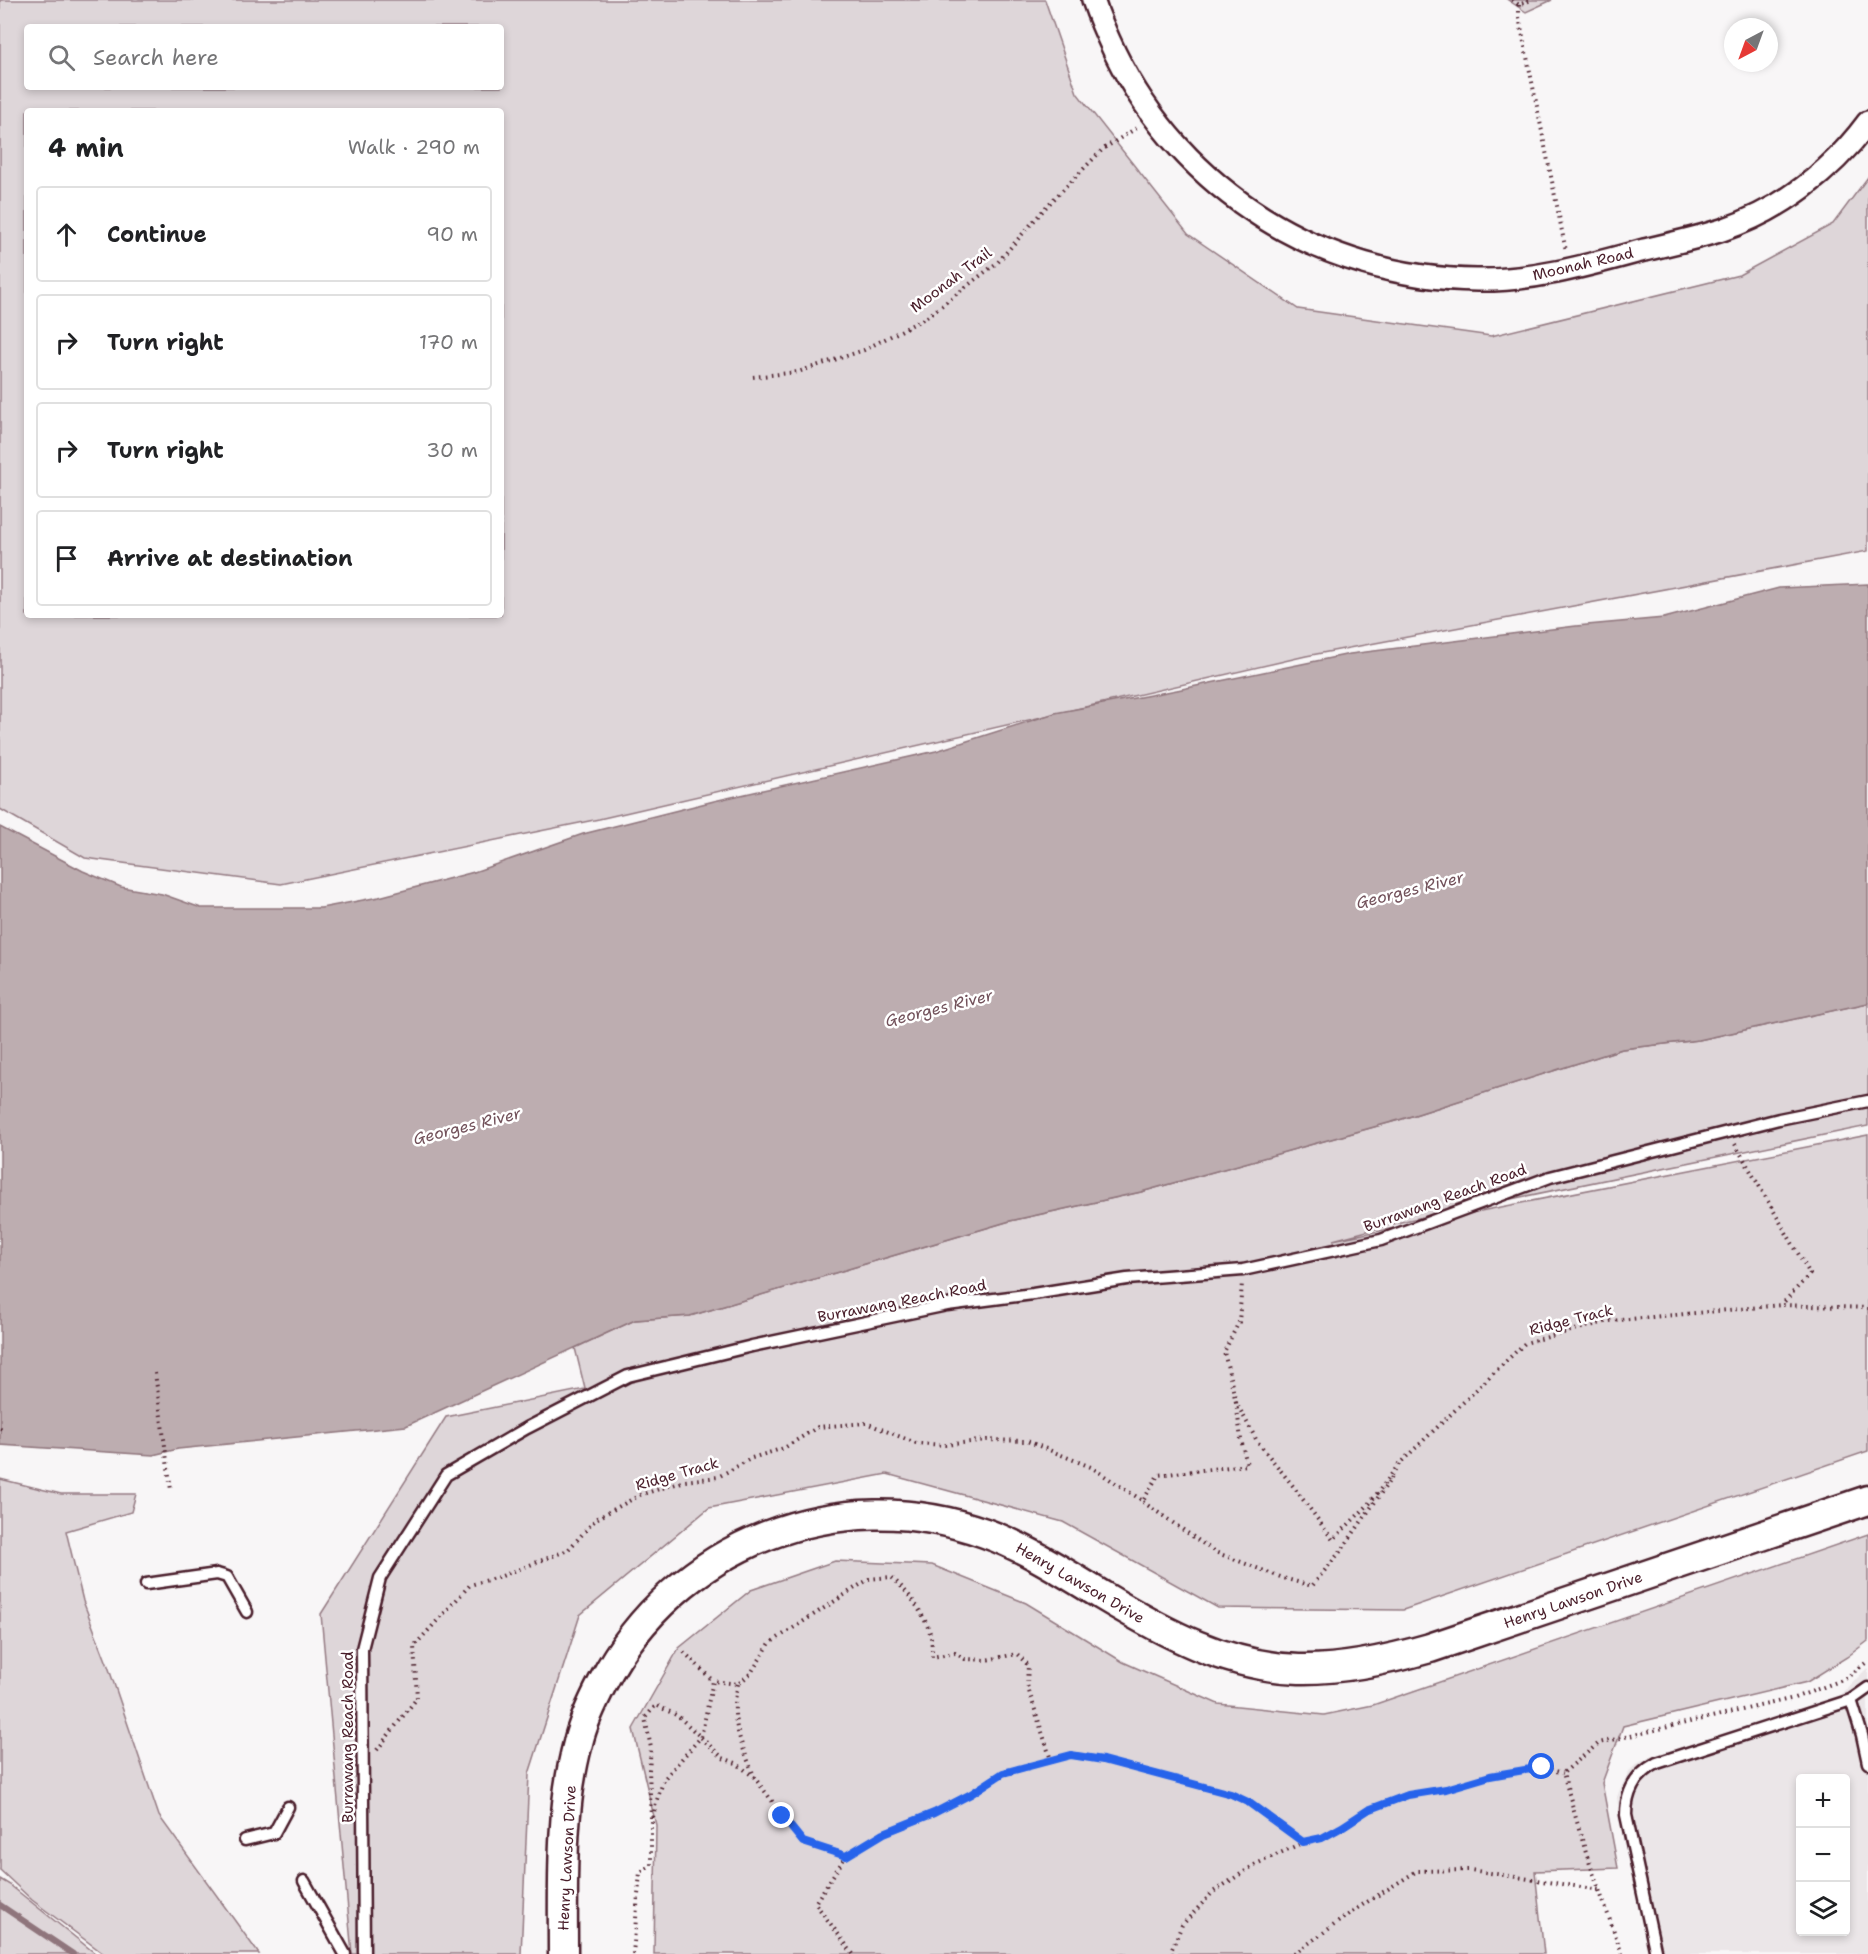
<!DOCTYPE html>
<html lang="en">
<head>
<meta charset="utf-8">
<style>
  :root { --surface:#fff; --page:#f6f6f6; --text:#202124; --muted:#757577; --line:#e0e0e0 }
  body { margin:0; font-family:"Shantell Sans",sans-serif; background:var(--page); color:var(--text) }
  .controls { position:absolute; right:18px; bottom:18px; display:grid; overflow:hidden; border-radius:6px; box-shadow:0 3px 9px #0003 }
  .controls button { width:54px; height:54px; display:grid; place-items:center; padding:0; border:0; border-bottom:2px solid var(--line); background:var(--surface); color:var(--text); font:30px sans-serif }
  .compass { position:absolute; left:1724px; top:18px; width:54px; height:54px; border-radius:50%; background:var(--surface); box-shadow:0 3px 9px #0003; rotate:221deg }
  .stop { position:absolute; width:18px; height:18px; margin:-14px; border:4px solid #2563eb; border-radius:50%; background:#fff }
  .stop.end { background:#2563eb; border-color:#fff; box-shadow:0 2px 6px #0008 }
  .list { margin:0; padding:0; list-style:none }
  h2 { display:flex; justify-content:space-between; align-items:center; height:78px; margin:0; padding:0 24px; font-size:26px }
  h2 small { font-size:20px; font-weight:400; color:var(--muted) }
  .list li { display:grid; grid-template-columns:39px 1fr auto; gap:18px; align-items:center; box-sizing:border-box; height:96px; margin:0 12px 12px; padding:0 12px; border:2px solid var(--line); border-radius:6px }
  .list b { display:block; font-size:22px; white-space:nowrap }
  .list em { font-size:20px; font-style:normal; color:var(--muted) }
  .icon { flex:none; width:33px; height:33px; fill:none; stroke:currentColor; stroke-width:2; stroke-linecap:round; stroke-linejoin:round }
  .map { position:relative; flex:none; width:1868px; height:1954px; overflow:hidden }
  .search { position:absolute; background:var(--surface); box-shadow:0 3px 9px #0003; left:24px; top:24px; width:480px; height:66px; display:flex; align-items:center; gap:15px; box-sizing:border-box; padding:0 21px; border-radius:6px; color:var(--muted); font-size:22px }
  .panel { position:absolute; background:var(--surface); box-shadow:0 3px 9px #0003; left:24px; top:108px; width:480px; height:510px; border-radius:6px }
  .map>svg:first-child { display:block }
  .built { fill:#ebe6e8; fill-rule:evenodd }
  .green { fill:#ded6d9; stroke:#947a82; stroke-width:1.5; fill-rule:evenodd }
  .water { fill:#bdadb0; stroke:#8f747b; stroke-width:1.5 }
  .lines { fill:none; stroke-linecap:round; stroke-linejoin:round }
  .stream { stroke:#8f747b; stroke-width:6 }
  .service-casing { stroke:#4a1f2b; stroke-width:15 }
  .minor-casing { stroke:#4a1f2b; stroke-width:26 }
  .secondary-casing { stroke:#4a1f2b; stroke-width:33 }
  .path { stroke:#4a1f2b; stroke-width:4; stroke-dasharray:1.5 4.5; stroke-linecap:butt }
  .service { stroke:#fff; stroke-width:10 }
  .minor { stroke:#fff; stroke-width:21 }
  .secondary { stroke:#fff; stroke-width:28 }
  .route { stroke:#2563eb; stroke-width:8 }
  .labels { text-anchor:middle; dominant-baseline:central; stroke-width:5; stroke-linejoin:round; paint-order:stroke }
  .street-label { font-size:15px; fill:#4a1f2b; stroke:#fff }
  .water-label { font-size:16px; font-style:italic; fill:#72515a; stroke:#fff }
</style>
</head>
<body>
<div class="map">
<svg width="1868" height="1954" viewBox="0 0 1868 1954">
  <rect width="100%" height="100%" fill="#f8f6f7"/>
  <filter id="ink" filterUnits="userSpaceOnUse"><feTurbulence type="fractalNoise" baseFrequency=".0167" numOctaves="2"/><feDisplacementMap in="SourceGraphic" scale="12" xChannelSelector="R" yChannelSelector="G"/><feConvolveMatrix kernelMatrix="1 2 1 2 8 2 1 2 1" color-interpolation-filters="sRGB"/></filter>
  <g filter="url(#ink)">
    <path class="built" d="M1868,1667V1954H1649L1618,1806L1617,1797L1620,1789L1631,1769L1638,1763L1653,1756L1823,1706L1838,1698ZM1800,1778H1846V1932H1800Z"/>
    <g class="green">
      <path d="M0,0H1045L1077,93L1188,234L1298,309L1491,336L1739,275L1833,224L1868,177V551L1306,656L599,819L281,884L85,858L0,809ZM27,27H501V87H27ZM27,111H501V615H27Z"/>
      <path d="M1508,0H1552L1526,12Z"/>
      <path d="M1868,1003V1126L1409,1220L1333,1240L1868,1135V1451L1403,1610L1218,1608L1063,1522L887,1474L709,1508L580,1615L529,1774L521,1954H352L321,1614L446,1417L585,1389L575,1348L635,1320L690,1316L1010,1221L1141,1192L1399,1120L1622,1049L1699,1040Z"/>
      <path d="M0,1479L61,1494H136L131,1512L66,1531L83,1601L108,1666L159,1816L259,1954H104L32,1900L0,1870Z"/>
      <path d="M1868,1534V1641L1847,1657L1807,1682L1623,1726L1602,1783L1618,1868L1535,1871L1544,1954H654L656,1825L633,1729L679,1648L751,1590L835,1561L932,1565L1026,1603L1123,1662L1218,1704L1324,1715L1373,1705Z"/>
      <path d="M0,1879L10,1885L96,1954H0Z"/>
    </g>
    <path class="water" d="M1868,584V1003L1699,1040L1622,1049L1399,1120L1141,1192L1010,1221L690,1316L635,1320L406,1426L178,1449L153,1455L0,1445V827L83,871L121,887L162,894L201,908H321L379,897L474,872L583,834L714,801L936,751L1055,713L1177,690L1350,654L1576,626L1664,618L1779,588Z"/>
    <g class="lines">
      <path class="stream" d="M0,1905L73,1954"/>
      <g class="service-casing">
        <g id="service">
          <path d="M146,1584L217,1574L227,1577L247,1612"/>
          <path d="M1851,1700L1862,1735L1868,1763"/>
          <path d="M245,1840L274,1833L288,1807"/>
          <path d="M304,1881L345,1954"/>
          <path d="M364,1954L362,1649L380,1578L446,1475L527,1428L628,1376L752,1346L947,1305L1033,1294L1127,1279L1243,1270L1381,1240L1550,1177L1779,1119L1868,1101"/>
          <path d="M1656,1954L1626,1815C1626,1791 1636,1774 1657,1763L1851,1700L1868,1688"/>
        </g>
      </g>
      <g class="minor-casing">
        <path id="minor" d="M1093,0C1099,18 1107,36 1115,53C1183,192 1322,278 1477,280C1534,281 1589,265 1644,250C1670,244 1697,238 1722,230C1781,210 1831,172 1868,122"/>
      </g>
      <g class="secondary-casing">
        <path id="secondary" d="M563,1954C563,1886 560,1809 578,1743C583,1721 593,1701 603,1682C675,1544 839,1480 985,1533C1027,1548 1065,1573 1103,1596C1163,1632 1227,1667 1299,1669C1343,1670 1388,1660 1430,1648L1868,1500"/>
      </g>
      <g class="path">
        <path d="M1512,0L1519,5L1531,0"/>
        <path d="M1519,5V17L1566,251"/>
        <path d="M753,377L798,372L864,350L927,317L998,262L1046,207L1103,149L1138,127"/>
        <path d="M1735,1144L1810,1274L1782,1304"/>
        <path d="M155,1373L171,1490"/>
        <path d="M1236,1402L1224,1352L1239,1322L1242,1283"/>
        <path d="M0,1428L3,1429"/>
        <path d="M1143,1502L1215,1552L1283,1578L1312,1586L1344,1547L1392,1477"/>
        <path d="M684,1652L713,1681"/>
        <path d="M738,1684C729,1721 741,1742 754,1776"/>
        <path d="M377,1750L417,1698L414,1646L470,1585L502,1576L568,1550L596,1519L640,1495L685,1481L718,1477L752,1458L784,1448L818,1427L866,1423L916,1443L945,1445L987,1440L1027,1441L1091,1467L1143,1501L1158,1475L1247,1465L1241,1439L1236,1402L1257,1441L1293,1486L1333,1540L1370,1503L1400,1463L1525,1343L1609,1321L1782,1305L1868,1308"/>
        <path d="M651,1818L649,1770L651,1748L645,1718L656,1705L678,1716L723,1758L736,1763L754,1777L803,1842L846,1856"/>
        <path d="M633,1954L640,1872L651,1866V1827L656,1803L664,1779L701,1737L713,1681L738,1684L751,1673L770,1643L869,1579L891,1577C908,1591 923,1612 930,1633C932,1640 932,1650 932,1657L955,1653L965,1659L986,1660L1017,1654L1028,1665L1027,1685L1051,1760"/>
        <path d="M853,1954L815,1903L846,1856L884,1833L934,1813L971,1794L1003,1774L1033,1765L1071,1755L1103,1760L1231,1794L1248,1802L1303,1842L1322,1838L1343,1827L1368,1810L1408,1795L1446,1789L1490,1776L1542,1767L1563,1773"/>
        <path d="M1172,1954L1171,1951L1182,1925L1213,1892L1256,1864L1302,1843"/>
        <path d="M1294,1954L1359,1907L1417,1871L1471,1870L1600,1890"/>
        <path d="M1622,1954L1586,1853L1563,1773L1599,1743L1794,1698L1845,1679L1868,1661"/>
      </g>
      <use href="#service" class="service"/>
      <use href="#minor" class="minor"/>
      <use href="#secondary" class="secondary"/>
    </g>
  </g>
  <g class="lines" filter="url(#ink)">
    <path class="route" d="M782,1816L803,1842L846,1856L884,1833L934,1813L971,1794L1003,1773L1071,1755L1103,1760L1231,1794L1248,1802L1303,1842L1322,1838L1342,1827L1368,1810L1408,1795L1446,1789L1490,1776L1542,1767"/>
  </g>
  <g class="labels">
    <g class="street-label">
      <text transform="translate(1583 264) rotate(-13)">Moonah Road</text>
      <text transform="translate(951 280) rotate(-37)">Moonah Trail</text>
      <text transform="translate(1445 1198) rotate(-20)">Burrawang Reach Road</text>
      <text transform="translate(902 1301) rotate(-11)">Burrawang Reach Road</text>
      <text transform="translate(1571 1320) rotate(-14)">Ridge Track</text>
      <text transform="translate(677 1474) rotate(-16)">Ridge Track</text>
      <text transform="translate(1080 1583) rotate(30)">Henry Lawson Drive</text>
      <text transform="translate(1573 1600) rotate(-19)">Henry Lawson Drive</text>
      <text transform="translate(348 1737) rotate(-90)">Burrawang Reach Road</text>
      <text transform="translate(567 1858) rotate(-87)">Henry Lawson Drive</text>
    </g>
    <g class="water-label">
      <text transform="translate(1410 890) rotate(-14)">Georges River</text>
      <text transform="translate(939 1008) rotate(-14)">Georges River</text>
      <text transform="translate(467 1126) rotate(-14)">Georges River</text>
    </g>
  </g>
</svg>
<div class="controls">
<button>+</button>
<button>−</button>
<button><svg class="icon" aria-label="layers" viewBox="0 0 24 24"><path d="M12 4l9 5-9 5-9-5zM3 14l9 5 9-5"/></svg></button>
</div>
<svg class="compass" viewBox="-18 -18 36 36"><path d="M0-13l5 13h-10z" fill="#e53935"/><path d="M0 13l5-13h-10z" fill="#757577"/></svg>
<div class="stop" style="left:1542px;top:1767px"></div>
<div class="stop end" style="left:782px;top:1816px"></div>
<div class="search"><svg class="icon" aria-label="search" viewBox="0 0 24 24"><circle cx="10" cy="10" r="6"/><path d="M15 15l6 6"/></svg>Search here</div>
<section class="panel">
<h2>4 min<small>Walk · 290 m</small></h2>
<ul class="list">
<li><svg class="icon" aria-label="ahead" viewBox="0 0 24 24"><path d="M12 20V5M6 11l6-6 6 6"/></svg><div><b>Continue</b></div><em>90 m</em></li>
<li><svg class="icon" aria-label="right" viewBox="0 0 24 24"><path d="M7 20v-9h11M14 6l5 5-5 5"/></svg><div><b>Turn right</b></div><em>170 m</em></li>
<li><svg class="icon" aria-label="right" viewBox="0 0 24 24"><path d="M7 20v-9h11M14 6l5 5-5 5"/></svg><div><b>Turn right</b></div><em>30 m</em></li>
<li><svg class="icon" aria-label="arrive" viewBox="0 0 24 24"><path d="M6 21V4h12l-3 4 3 4H6"/></svg><div><b>Arrive at destination</b></div></li>
</ul>
</section>
</div>
</body>
</html>
